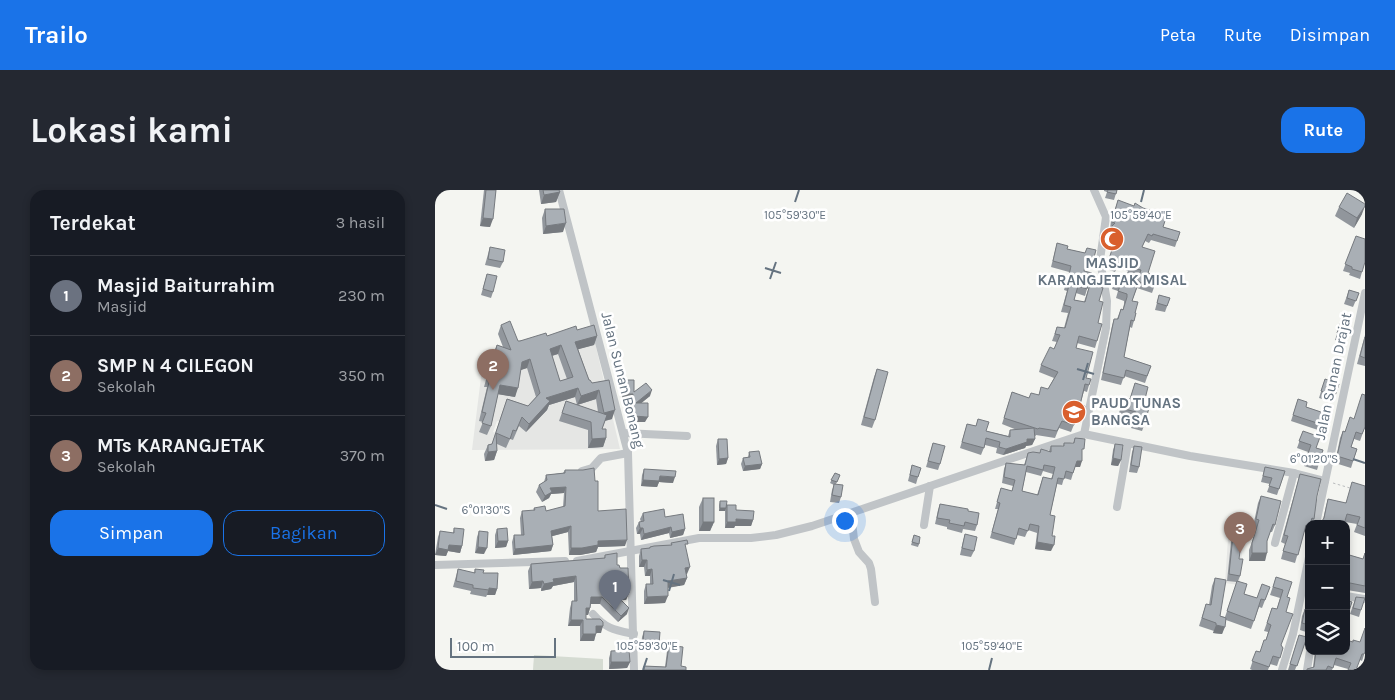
<!DOCTYPE html>
<html lang="id">
<head>
<meta charset="utf-8">
<style>
  :root { --surface:#171b24; --page:#242831; --text:#f1f3f6; --muted:#9ea1a6; --line:#363941; --accent:#1a73e8 }
  body { margin:0; font-family:Karla,sans-serif; background:var(--page); color:var(--text) }
  .controls { position:absolute; right:15px; bottom:15px; display:grid; overflow:hidden; border-radius:10px; box-shadow:0 2px 8px #0003 }
  .controls button { width:45px; height:45px; display:grid; place-items:center; padding:0; border:0; border-bottom:1px solid var(--line); background:var(--surface); color:var(--text); font:25px sans-serif }
  .scale { position:absolute; left:15px; bottom:12px; width:106px; box-sizing:border-box; padding-left:5px; border:2px solid #657380; border-top:0; font-size:14px; line-height:18px; white-space:nowrap; color:#657380; -webkit-text-stroke:4px #fff; paint-order:stroke }
  .you { position:absolute; left:409px; top:330px; width:18px; height:18px; margin:-12px; border:4px solid #fff; border-radius:50%; background:#1a73e8; box-shadow:0 0 0 8px #1a73e833 }
  .badge { display:grid; place-items:center; width:32px; height:32px; border-radius:50%; background:var(--accent); color:#fff; font-size:16px; font-weight:700 }
  .pin { position:absolute; translate:-50% -41px; filter:drop-shadow(0 1px 2px #0008) }
  .pin::after { content:''; position:absolute; top:26px; width:18px; height:15px; background:inherit; clip-path:polygon(0 0,100% 0,50% 100%) }
  .list { margin:0; padding:0; list-style:none }
  h2 { display:flex; justify-content:space-between; align-items:center; height:65px; margin:0; padding:0 20px; font-size:21px }
  h2 small { font-size:16px; font-weight:400; color:var(--muted) }
  .list li { display:grid; grid-template-columns:32px 1fr auto; gap:15px; align-items:center; box-sizing:border-box; height:80px; padding:0 20px; border-top:1px solid var(--line) }
  .list b { display:block; font-size:19px; white-space:nowrap }
  .list p { margin:0; font-size:16px; white-space:nowrap; color:var(--muted) }
  .list em { font-size:16px; font-style:normal; color:var(--muted) }
  .actions { display:flex; gap:10px; padding:15px 20px }
  .actions a { flex:1; padding:11px 0; border:1px solid var(--accent); border-radius:15px; text-align:center; font-size:18px; color:var(--accent) }
  .actions .main { background:var(--accent); color:#fff }
  .icon { flex:none; width:28px; height:28px; fill:none; stroke:currentColor; stroke-width:2; stroke-linecap:round; stroke-linejoin:round }
  .map { position:relative; flex:none; width:930px; height:480px; overflow:hidden; border-radius:15px }
  header { display:flex; align-items:center; gap:30px; box-sizing:border-box; height:70px; padding:0 25px; background:var(--accent); color:#fff }
  header strong { font-size:24px }
  nav { display:flex; gap:28px; margin-inline-start:auto; font-size:18px }
  .intro { display:flex; align-items:center; justify-content:space-between; box-sizing:border-box; height:120px; padding:0 30px }
  h1 { margin:0; font-size:35px }
  .button { padding:12px 22px; border-radius:15px; background:var(--accent); color:#fff; font-size:18px; font-weight:700 }
  main { display:flex; gap:30px; padding:0 30px }
  aside { flex:1; background:var(--surface); border-radius:15px; box-shadow:0 2px 8px #0003 }
  .map>svg:first-child { display:block }
  .built { fill:#e5e6e4; fill-rule:evenodd }
  .green { fill:#d5dbd2 }
  .lines { fill:none; stroke-linecap:round; stroke-linejoin:round }
  .path { stroke:#babcbe; stroke-width:1; stroke-dasharray:2.5 2.5; stroke-linecap:butt }
  .minor { stroke:#c0c4c7; stroke-width:8 }
  .wall { fill:#91969c; fill-rule:evenodd }
  .shaded-wall { fill:#767a7f }
  .building { fill:#a9afb5; stroke:#767a7f; fill-rule:evenodd }
  .ticks { fill:none; stroke:#657380; stroke-width:2 }
  .labels { text-anchor:middle; dominant-baseline:central; stroke-width:5; stroke-linejoin:round; paint-order:stroke }
  .poi-label { font-size:15px; font-weight:bold; fill:#657380; stroke:#fff }
  .street-label { font-size:15px; fill:#657380; stroke:#fff }
  .ticks-label { font-size:12px; text-anchor:middle; fill:#657380; stroke:#fff; stroke-width:5; stroke-linejoin:round; paint-order:stroke }
</style>
</head>
<body>
<header>
<strong>Trailo</strong>
<nav><a>Peta</a><a>Rute</a><a>Disimpan</a></nav>
</header>
<div class="intro"><h1>Lokasi kami</h1><a class="button">Rute</a></div>
<main>
<aside>
<h2>Terdekat<small>3 hasil</small></h2>
<ul class="list">
<li><span class="badge" style="background:#6b7280">1</span><div><b>Masjid Baiturrahim</b><p>Masjid</p></div><em>230 m</em></li>
<li><span class="badge" style="background:#8d6e63">2</span><div><b>SMP N 4 CILEGON</b><p>Sekolah</p></div><em>350 m</em></li>
<li><span class="badge" style="background:#8d6e63">3</span><div><b>MTs KARANGJETAK</b><p>Sekolah</p></div><em>370 m</em></li>
</ul>
<div class="actions"><a class="main">Simpan</a><a>Bagikan</a></div>
</aside>
<div class="map">
<svg width="930" height="480" viewBox="0 0 930 480">
  <rect width="100%" height="100%" fill="#f4f5f1"/>
  <g class="built">
    <path d="M157,140L185,259L37,260L49,163ZM62,231L82,239L78,250L58,242Z"/>
    <path d="M793,349L808,351L804,395L790,393Z"/>
  </g>
  <path class="green" d="M99,465L168,469V480H98Z"/>
  <g class="lines">
    <path class="path" d="M898,293L915,298"/>
    <g class="minor">
      <path d="M124,0L193,263L199,480"/>
      <path d="M189,243L252,246"/>
      <path d="M649,244L671,138L672,111L665,70L671,27L659,0"/>
      <path d="M147,281L157,278L166,268L193,263"/>
      <path d="M682,317L693,253"/>
      <path d="M416,323L419,349L424,362L434,373L436,379L440,412"/>
      <path d="M881,334L930,103"/>
      <path d="M489,335L495,296"/>
      <path d="M840,353L859,283"/>
      <path d="M142,371L264,348H316L341,345L377,336L649,244L755,266L859,283L890,291"/>
      <path d="M0,375L130,371"/>
      <path d="M911,406L929,409"/>
      <path d="M158,424C171,439 180,440 199,444"/>
      <path d="M847,480L858,444L874,367"/>
      <path d="M872,480L875,461"/>
    </g>
  </g>
  <g class="wall">
    <path d="M49,0H61L55,37L45,36Z"/>
    <path d="M104,0H124L125,2L121,12L106,14Z"/>
    <path d="M669,0H682L679,10L670,8L672,2L669,1Z"/>
    <path d="M683,10L728,37L745,42L740,57L716,50L714,53L710,51L707,57L713,83L723,86L717,103L702,98L697,111L700,123H701L697,138L695,137L689,167L716,176L710,193L689,186L686,195L666,190L677,136L679,129H682L686,119H688L689,114V111L681,108L683,101L677,99L680,91H702L703,87L692,83L693,81L682,77L680,82L672,79V75L678,57L673,52L676,39H675L676,31Z"/>
    <path d="M904,17L927,24L919,38L900,26Z"/>
    <path d="M110,19L128,42L108,44L107,28Z"/>
    <path d="M921,46L927,82L925,89L914,85L915,83L908,81Z"/>
    <path d="M622,53L632,59L650,63L652,58L658,71L656,78L650,76L649,81L652,99L650,106L641,103L639,110L649,112L655,94L664,111L662,151L660,158L642,153L641,158L651,188L654,195L652,202L649,201L645,215L647,227L645,233L640,232L636,242L624,238L620,248L601,245V246L599,245L600,249L597,255L591,256L590,258L568,265L561,263L562,258L550,255L546,265L525,258L532,234L541,236L543,229L551,241L573,246L575,240H582L567,234L577,202L594,208L603,205L613,199L619,188L604,182L606,175L619,159L622,152L617,151L622,137L629,138L633,123L626,122L632,101L629,100L634,82L616,77Z"/>
    <path d="M55,57L68,72L65,78L50,75Z"/>
    <path d="M52,84L58,102L56,108L46,105Z"/>
    <path d="M914,100L924,103L918,117L909,114Z"/>
    <path d="M724,105L735,108L730,122L720,120Z"/>
    <path d="M909,123L917,126L908,152L900,150Z"/>
    <path d="M66,135L83,151L112,146L142,140L162,146L159,155L143,159L154,190L157,193L174,190L177,229L170,231L167,239L171,248L168,257L153,258V240L124,231L131,211L163,222L161,209L142,215L140,207L114,215L112,220L91,242L84,236L78,250L75,249L71,258L62,254V261L59,270L50,271L49,264L53,255L57,254L72,209L93,216L101,207L92,178L85,180L80,207L63,204L56,236L52,245L44,242L48,232L44,231L52,197H49L58,164L62,155L68,157L63,144ZM123,164L132,189L125,191L117,166Z"/>
    <path d="M930,145V176L922,174Z"/>
    <path d="M442,179L440,230L437,238L426,235L439,187Z"/>
    <path d="M890,189L904,194L897,212L884,208Z"/>
    <path d="M190,190L199,202L215,206L206,213L210,232H195L196,210H187V195Z"/>
    <path d="M700,193L710,209V233L707,241L696,238L698,230L683,226L689,207L695,209Z"/>
    <path d="M863,209L871,217L895,225L889,242L856,231Z"/>
    <path d="M930,237L925,251L919,249L916,257L922,259L916,278L900,273L905,248L908,241H910Z"/>
    <path d="M868,241L881,258L888,260L882,280L869,276L873,262L862,258Z"/>
    <path d="M640,248L647,265L645,277H640L636,290L629,288L627,295L622,294L615,325L617,346L616,361L600,359L602,343L593,340L590,347L582,345L579,355L555,348L563,319H560L566,298L577,301L578,296L567,293L569,279L571,273L589,275L593,263H605L614,261L616,256H628L629,253H638ZM608,281L618,284L616,289L608,287L602,305L587,301L591,282L606,286Z"/>
    <path d="M283,249L293,268L291,274L282,275L281,256Z"/>
    <path d="M498,253L505,274L503,280L491,277Z"/>
    <path d="M680,254L686,270L683,276L676,275L678,260Z"/>
    <path d="M699,256L704,277L702,283L694,282L697,262Z"/>
    <path d="M314,262L327,274L325,279L308,281L306,274L308,268L313,267Z"/>
    <path d="M477,275L483,287L481,294L473,291Z"/>
    <path d="M830,277L850,281L842,305L832,302L835,294L826,292Z"/>
    <path d="M209,279L238,293L224,292L222,297L206,296L207,285Z"/>
    <path d="M130,280L163,321L190,356L163,357L161,362L145,365H134L133,342L117,346L118,355L116,361L78,365L77,352L79,345H86L85,328L87,321H98L99,318L111,321L128,317L129,303L116,304L114,308L107,312L101,302L104,295L109,292L111,285L128,283Z"/>
    <path d="M400,283L405,285L401,294L406,307L404,313L395,312L397,300L399,295L395,293Z"/>
    <path d="M865,284L882,306L879,329L877,334H874V338L872,343L869,342L860,373L846,369L850,354L846,352Z"/>
    <path d="M930,296V346L919,342L922,334L910,332L909,334H886L888,330L891,316L893,309L910,313Z"/>
    <path d="M826,306L840,335L837,342H835L832,351L830,371H814V360L822,338L818,337L823,313Z"/>
    <path d="M268,308L279,332L275,341H264V317Z"/>
    <path d="M285,311L318,330L316,336H300L299,338H290V321H284V315Z"/>
    <path d="M505,314L533,321L542,335L540,341L528,339L527,343L512,339V337L500,334L503,320Z"/>
    <path d="M208,323L230,327L250,339L248,345L235,348L234,343L206,350L205,344H202L201,338L204,332H206L205,329Z"/>
    <path d="M19,338L27,356L25,363L13,361L11,366L0,365L3,347L5,341L18,343Z"/>
    <path d="M62,339L73,351L71,357L60,358V345Z"/>
    <path d="M44,341L49,364L40,363L42,347Z"/>
    <path d="M530,344L539,361L536,367L525,365L528,351Z"/>
    <path d="M479,345L484,354L483,357L476,355Z"/>
    <path d="M798,345L804,369L805,386L803,391L809,404L822,408L835,397L827,418L824,417L816,439L791,430L787,444L778,443L779,441L764,436L771,414L774,415L777,396L780,388L785,426L790,427L802,392L792,391L796,352Z"/>
    <path d="M236,353L251,360L252,384H251L252,388L249,395L233,398L230,413L209,414V401L211,394H215V386H210L209,377H204V366L206,359L214,358L215,357L236,355Z"/>
    <path d="M930,363V403L912,400L911,364L928,369Z"/>
    <path d="M170,365L182,375L185,378L194,403L191,410H186L192,424L183,432L165,414H156L155,418L153,425H151V429L166,443H161L159,451H145V436H133L135,418L137,411H139V392L118,396L116,399L106,401V398L94,399L93,381L96,374L169,368Z"/>
    <path d="M23,379L39,383L40,379L48,383L62,399L60,405H52L51,407L35,404L36,401L18,397Z"/>
    <path d="M841,387L852,407L846,455L848,458L842,476L835,474L833,480H817L815,479L821,461L825,462L831,450L833,442L829,441L837,418L842,419L845,408L835,405Z"/>
    <path d="M921,407L926,420L924,427L915,424Z"/>
    <path d="M874,415V443L865,440L867,426L870,419L872,420Z"/>
    <path d="M209,441L224,454L222,460L206,459L207,447Z"/>
    <path d="M872,447L860,480H853L862,451Z"/>
    <path d="M234,455L246,476L251,480H208L209,476L230,477L232,461Z"/>
    <path d="M176,461L195,472L192,478L174,479V468Z"/>
    <path d="M880,461H911L930,462L927,471L925,470L913,479L899,475L897,480H872L878,477Z"/>
  </g>
  <g class="shaded-wall">
    <path d="M125,2L121,12L106,14L109,5Z"/>
    <path d="M930,16L927,24L919,38L922,28Z"/>
    <path d="M48,28L58,29L55,37L45,36Z"/>
    <path d="M131,33L128,42L108,44L111,36Z"/>
    <path d="M162,146L159,155L137,161L140,152Z"/>
    <path d="M126,155L123,164L112,167L115,159Z"/>
    <path d="M95,169L92,178L83,181L87,172Z"/>
    <path d="M65,195L83,198L80,207L62,204Z"/>
    <path d="M143,198L140,207L114,215L112,220L91,242L94,234L111,208Z"/>
    <path d="M164,200L161,209L142,215L146,206Z"/>
    <path d="M217,200L215,206L199,219L201,213Z"/>
    <path d="M189,204H198L196,210H187Z"/>
    <path d="M180,220L177,229L165,232L169,223Z"/>
    <path d="M198,226L213,227L210,232H195Z"/>
    <path d="M171,248L168,257L153,258L157,249Z"/>
    <path d="M592,249H600L597,255L591,256L590,258L568,265L571,259Z"/>
    <path d="M62,261L59,270L50,271L53,262Z"/>
    <path d="M293,268L291,274L282,275L284,269Z"/>
    <path d="M678,268L686,270L683,276L676,275Z"/>
    <path d="M642,271H647L645,277H639Z"/>
    <path d="M327,274L325,279L308,281L310,276Z"/>
    <path d="M225,286L240,287L238,293L224,292L222,297L206,296L208,290Z"/>
    <path d="M131,297L129,303L116,304L114,308L107,312L110,306L115,298Z"/>
    <path d="M285,318H291L290,321H284Z"/>
    <path d="M301,329L318,330L316,336H300L299,338H290L292,332Z"/>
    <path d="M268,332H279L275,341H264Z"/>
    <path d="M136,336L133,342L114,347L116,341Z"/>
    <path d="M236,337L234,343L206,350L209,344Z"/>
    <path d="M205,338H208L205,344H202Z"/>
    <path d="M250,339L248,345L235,348L237,342Z"/>
    <path d="M192,350L190,356L163,357L161,362L145,365H134L136,358L163,351Z"/>
    <path d="M63,351H73L71,357L60,358Z"/>
    <path d="M602,352L619,355L616,361L600,359Z"/>
    <path d="M14,355L27,356L25,363L13,361L11,366L0,365L3,358Z"/>
    <path d="M118,355L116,361L78,365L80,359Z"/>
    <path d="M43,357L52,358L49,364L40,363Z"/>
    <path d="M817,363H832L830,371H814Z"/>
    <path d="M207,370H212L209,377H204Z"/>
    <path d="M255,377L252,384L247,385L250,378Z"/>
    <path d="M217,379L215,386H210L212,380Z"/>
    <path d="M141,386L139,392L118,396L116,399L106,401L109,394L118,389Z"/>
    <path d="M252,388L249,395L230,398L233,391Z"/>
    <path d="M108,391L106,398L94,399L97,392Z"/>
    <path d="M915,393L912,400L911,401V395Z"/>
    <path d="M54,398L62,399L60,405H52Z"/>
    <path d="M179,403H194L191,410H176Z"/>
    <path d="M233,406L230,413L209,414L212,407Z"/>
    <path d="M156,407H167L165,414H154Z"/>
    <path d="M151,418H155L153,425H149Z"/>
    <path d="M194,418L192,424L183,432L186,426Z"/>
    <path d="M136,430H148L145,436H133Z"/>
    <path d="M781,435L790,437L787,444L778,443Z"/>
    <path d="M161,436H168L166,443H159Z"/>
    <path d="M148,444H161L159,451H145Z"/>
    <path d="M208,452L224,454L222,460L206,459Z"/>
    <path d="M176,472H195L192,478L174,479Z"/>
  </g>
  <g class="building">
    <path d="M51,0H61L58,29L48,28Z"/>
    <path d="M108,0H124L125,2L109,5Z"/>
    <path d="M673,0H682L681,4L672,2Z"/>
    <path d="M912,3L930,14V16L922,28L904,17Z"/>
    <path d="M683,10L699,16L700,13L708,18L732,25L728,37L745,42L742,51L718,44L717,46L713,44L707,57L720,61L713,83L723,86L719,97L702,91L706,80L694,77L695,74L684,70L682,75L675,72L674,69L680,50L676,45L677,36L680,33L677,32L679,24Z"/>
    <path d="M110,19H129L131,33L111,36Z"/>
    <path d="M921,46L930,49V72L927,82L917,79V77L910,74Z"/>
    <path d="M622,53L633,56L632,59L650,63L652,58L661,60L658,71L651,70L649,81L657,83L652,99L643,96L639,110L650,112L655,94L668,98L664,111L668,112L663,133L667,134L662,151L644,146L641,158L658,162L651,188L656,189L654,195L650,194L645,215L650,216L647,227L642,225L639,235L627,231L622,241L604,238L603,239L569,228L577,202L594,208L596,203L604,205L606,197L613,199L623,182L606,175L615,157L619,159L625,145L620,144L622,137L630,138L636,117L629,115L634,95L632,94L636,76L618,71Z"/>
    <path d="M55,57L70,60L68,72L53,69Z"/>
    <path d="M52,84L62,86L58,102L48,99Z"/>
    <path d="M682,84L704,91L697,111L703,112L700,123H701L699,131L696,130L689,167L716,176L712,186L691,180L689,188L668,183L679,129H683L686,119L688,120L692,107V104L683,101L686,94L680,92Z"/>
    <path d="M914,100L924,103L921,111L912,108Z"/>
    <path d="M724,105L735,108L732,116L722,113Z"/>
    <path d="M909,123L917,126L911,146L902,143Z"/>
    <path d="M75,131L83,151H85L111,143L112,146L141,136L142,140L159,135L162,146L140,152L154,190H155L157,193L174,190L180,220L169,223L164,200L146,206L143,198L111,208L115,211L94,234L87,227L81,241L78,240L75,249L61,243L62,261L53,262V255L57,254L72,209L93,216L105,203L95,169L87,172L83,198L65,195L56,236L47,233L51,223L47,222L55,188H53L62,155L76,160L66,135ZM126,155L138,187L125,191L115,159Z"/>
    <path d="M930,147V168L925,166Z"/>
    <path d="M442,179L453,182L440,230L429,227Z"/>
    <path d="M890,189L904,194L900,206L886,201Z"/>
    <path d="M190,190H199V202L211,193L217,200L201,213H213V227L198,226V204H189Z"/>
    <path d="M700,193L713,197L710,209L716,210L710,233L698,230L701,222L686,218L689,207L695,209Z"/>
    <path d="M927,204L930,205V237L927,244L921,242L916,257L922,259L918,271L902,266L908,241L910,242L915,227L919,229Z"/>
    <path d="M863,209L872,212L871,217L895,225L891,236L858,225Z"/>
    <path d="M131,211L172,225L167,239H171V248L157,249L156,232L127,223Z"/>
    <path d="M543,229L554,232L551,241L575,247V240L599,238L600,249H592V252L571,259L564,257L565,252L551,248L549,258L527,252L532,234L541,236Z"/>
    <path d="M868,241L885,247L881,258L888,260L884,274L871,269L876,255L864,251Z"/>
    <path d="M640,248L650,249L649,259H647V271H642L638,283L631,281L629,289L623,288L615,325L620,326L617,346H620L619,355L602,352L604,336L595,334L593,341L584,338L581,349L557,342L565,313L562,312L566,298L577,301L580,290L569,287L571,273L590,275L593,263L598,262L605,263L606,259L616,262V256H629V253H639ZM609,275L620,277L617,289L608,287L603,305L587,301L592,276L608,280Z"/>
    <path d="M283,249H292L293,268L284,269Z"/>
    <path d="M498,253L510,256L505,274L493,271Z"/>
    <path d="M680,254L688,255L686,270L678,268Z"/>
    <path d="M699,256L707,257L704,277L696,275Z"/>
    <path d="M324,261L327,274L310,276L308,268L315,267L314,262Z"/>
    <path d="M477,275L486,278L483,287L475,285Z"/>
    <path d="M830,277L850,281L844,299L834,296L837,288L828,286Z"/>
    <path d="M159,278L160,291H163V321L191,319L192,350L163,351V355L147,358H136V336L116,341L118,355L80,359L79,345H89L87,321L100,320L99,318L110,316L111,321L130,316L131,297L115,298L117,302L110,306L104,295L112,290L111,285L130,283V280H148Z"/>
    <path d="M209,279L241,281L240,287L225,286L224,291L208,290Z"/>
    <path d="M400,283L405,285L402,292L396,290Z"/>
    <path d="M865,284L886,289L882,306L879,329L877,328L875,334H874V335H871L863,365L848,361L853,346L849,345Z"/>
    <path d="M917,292L930,296V338L922,335L925,327L912,324L909,334H891V333L887,331L889,328L893,309L911,313Z"/>
    <path d="M399,294L408,295L406,307L397,305Z"/>
    <path d="M826,306L846,311L840,335L838,334L832,351V363H817V353L824,330L821,329Z"/>
    <rect x="268" y="308" width="11" height="24"/>
    <path d="M285,311H292L291,318H285Z"/>
    <path d="M505,314L533,319V321L544,323L542,335L530,332L529,336L514,333L515,330L502,328Z"/>
    <path d="M292,315H301V320L319,321L318,330L301,329V332H292Z"/>
    <path d="M229,319L230,327L248,324L250,339L237,342L236,337L209,344L208,338H205L204,332L209,331L208,323Z"/>
    <path d="M19,338L29,339L27,356L14,355L13,360L3,358L5,341L19,343Z"/>
    <path d="M72,338L73,351H63L62,339Z"/>
    <path d="M44,341L53,342L52,358L43,357Z"/>
    <path d="M530,344L542,347L539,361L527,358Z"/>
    <path d="M479,345L485,347L484,354L477,352Z"/>
    <path d="M798,345L807,346L804,369H808L805,386L794,384Z"/>
    <path d="M252,350L253,354H250L255,377L250,378L252,388L233,391V406L212,407L211,394H218L217,379L212,380V370H207L206,359L215,358V357L219,356L237,355L236,353Z"/>
    <path d="M182,363V375H184L185,378H193L194,403H179L194,418L186,426L167,407H156L155,418H151V429H165L168,432V436H161V444H148V430H136L137,411H142L141,386L118,389L119,392L109,394L108,391L97,392L96,374L170,368V365Z"/>
    <path d="M930,363V396L915,393L911,395V364L928,369Z"/>
    <path d="M23,379L40,383V379L49,380L48,383H63L62,399L54,398V400L38,398V395L21,391Z"/>
    <path d="M841,387L857,392L852,407L855,408L851,422L858,424L846,455L848,458L845,468L838,466L834,477L817,471L821,461L825,462L829,450H831L836,435L832,433L837,418L842,419L848,400L838,397Z"/>
    <path d="M780,388L791,390L785,426L791,428L790,437L781,435V433L767,428L771,414L776,415Z"/>
    <path d="M802,391L812,394L809,404L822,408L827,394L835,397L830,410L826,409L819,431L792,421Z"/>
    <path d="M921,407L930,408L926,420L918,418Z"/>
    <path d="M911,410L917,412L911,430Z"/>
    <path d="M874,416V435L867,433L870,419L872,420Z"/>
    <path d="M930,438V462L929,464H927L921,480H913L916,473L901,468L898,478L893,476L891,480H872V479L879,477L881,461H911V450L918,452V450L925,452Z"/>
    <path d="M209,441L225,442L224,454L208,452Z"/>
    <path d="M864,445L872,447L862,476L855,474Z"/>
    <path d="M234,455L248,457L246,476L251,477V480H209V476L231,477Z"/>
    <path d="M194,460L195,472H176V461Z"/>
  </g>
  <path class="ticks" d="M360,12L364,0M706,12L709,0M330,78L346,83M335,89L341,72M642,179L659,184M648,190L653,173M918,269L930,273M0,315L12,319M228,390L245,395M234,401L239,384M208,480L212,468M554,480L557,468"/>
  <defs>
    <g id="mosque-disc" transform="scale(1.25)"><circle r="9.5" fill="#d95f2d" stroke="#fff"/><path d="M3.5-4.9A6 6 0 1 0 3.5 4.9A5 5 0 1 1 3.5-4.9Z" fill="#fff"/></g>
    <g id="school-disc" transform="scale(1.25)"><circle r="9.5" fill="#d95f2d" stroke="#fff"/><path d="M0-5L7-2L0 1L-7-2ZM-4 1L0 2.5L4 1V4Q0 6-4 4Z" fill="#fff"/></g>
  </defs>
  <g fill-rule="evenodd">
    <use href="#mosque-disc" x="677" y="49"/>
    <use href="#school-disc" x="639" y="222"/>
  </g>
  <g class="labels">
    <g class="poi-label">
      <text x="677" y="73">MASJID<tspan x="677" dy="17">KARANGJETAK MISAL</tspan></text>
      <text x="656" y="213" text-anchor="start">PAUD TUNAS<tspan x="656" dy="17">BANGSA</tspan></text>
    </g>
    <g class="street-label">
      <text transform="translate(898 186) rotate(-78)">Jalan Sunan Drajat</text>
      <text transform="translate(188 190) rotate(76)">Jalan Sunan Bonang</text>
    </g>
  </g>
  <g class="ticks-label">
    <text x="360" y="29">105°59'30"E</text>
    <text x="706" y="29">105°59'40"E</text>
    <text x="879" y="273">6°01'20"S</text>
    <text x="51" y="324">6°01'30"S</text>
    <text x="212" y="460">105°59'30"E</text>
    <text x="557" y="460">105°59'40"E</text>
  </g>
</svg>
<div class="controls">
<button>+</button>
<button>−</button>
<button><svg class="icon" aria-label="layers" viewBox="0 0 24 24"><path d="M12 4l9 5-9 5-9-5zM3 14l9 5 9-5"/></svg></button>
</div>
<div class="scale">100 m</div>
<div class="you"></div>
<div class="pin badge" style="left:180px;top:421px;background:#6b7280">1</div>
<div class="pin badge" style="left:58px;top:200px;background:#8d6e63">2</div>
<div class="pin badge" style="left:805px;top:363px;background:#8d6e63">3</div>
</div>
</main>
</body>
</html>
